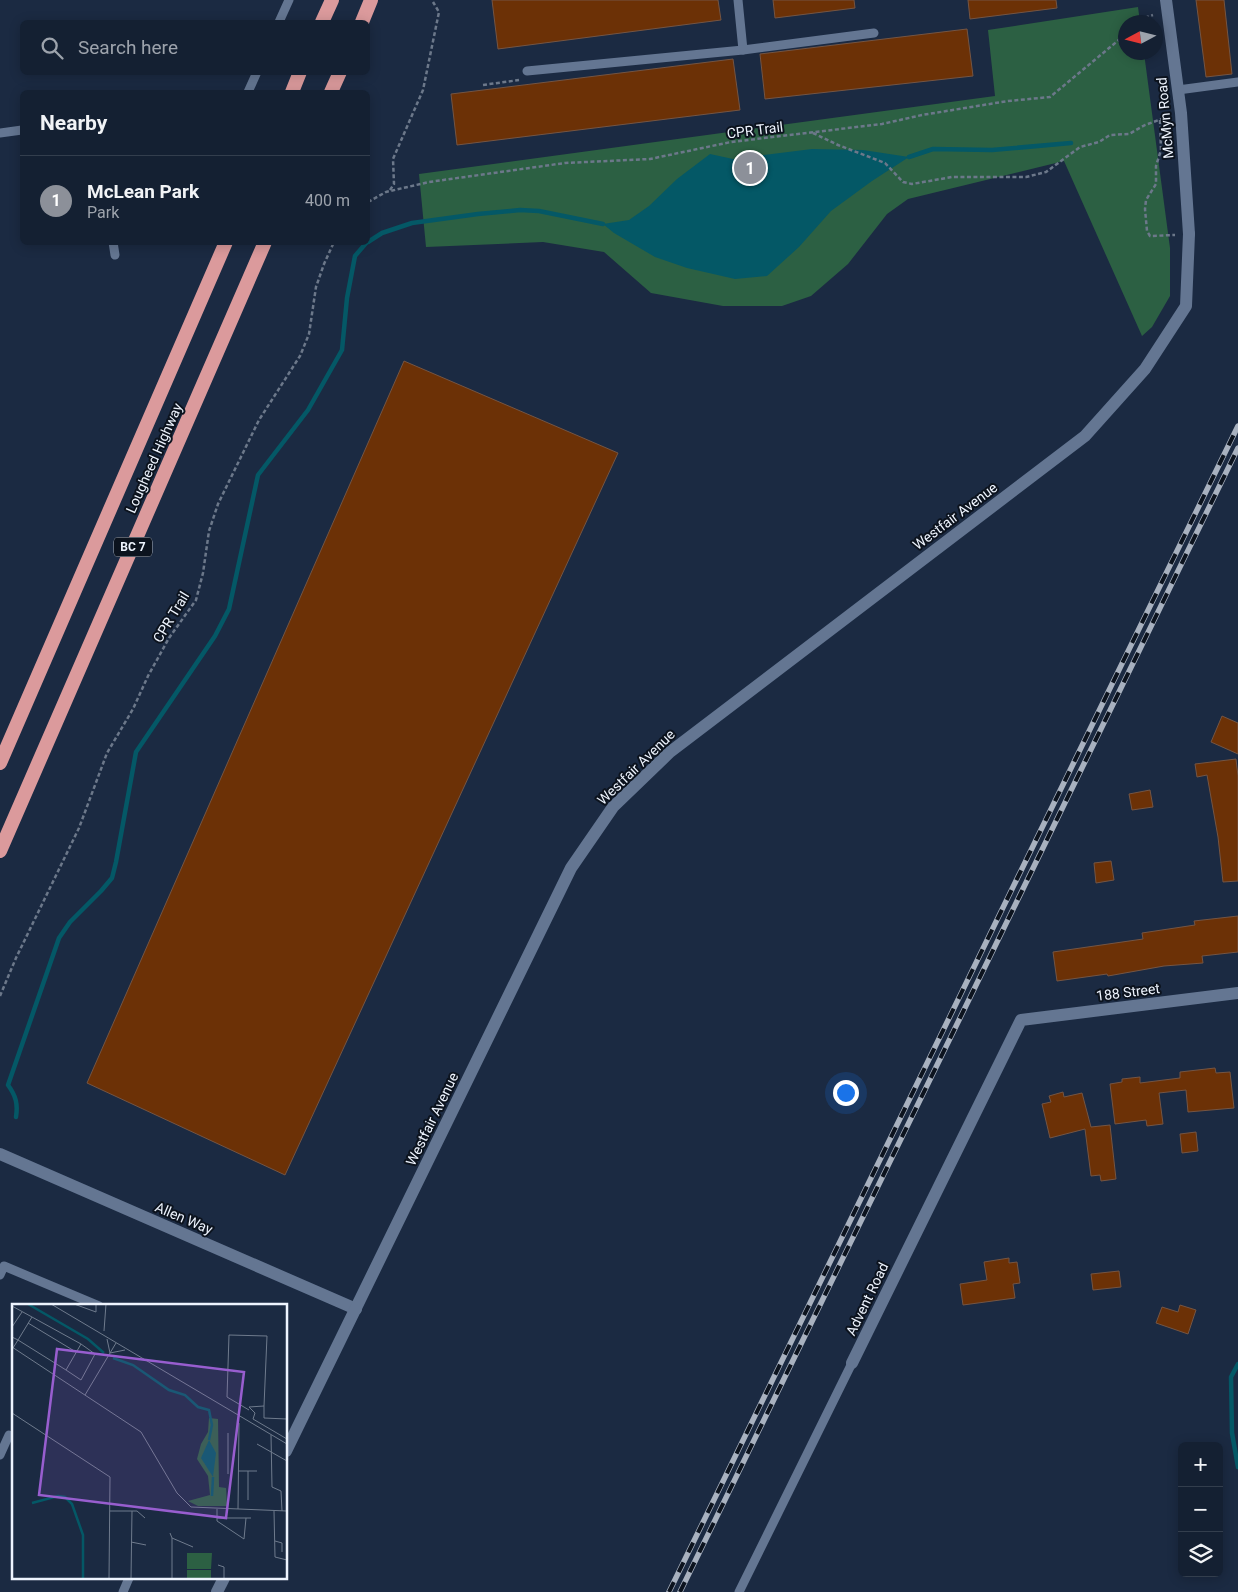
<!DOCTYPE html>
<html lang="en">
<head>
<meta charset="utf-8">
<style>
  :root { --surface:#142032; --page:#212d3e; --text:#f1f3f6; --muted:#9da3ac; --line:#333e4d; --accent:#8c9099 }
  body { margin:0; font-family:Roboto,sans-serif; background:var(--page); color:var(--text) }
  .controls { position:absolute; right:15px; bottom:15px; display:grid; overflow:hidden; border-radius:8px; box-shadow:0 2px 12px #0003 }
  .controls button { width:45px; height:45px; display:grid; place-items:center; padding:0; border:0; border-bottom:1px solid var(--line); background:var(--surface); color:var(--text); font:25px sans-serif }
  .compass { position:absolute; left:1118px; top:15px; width:45px; height:45px; border-radius:50%; background:var(--surface); box-shadow:0 2px 12px #0003; rotate:263deg }
  .you { position:absolute; left:845px; top:1092px; width:18px; height:18px; margin:-12px; border:4px solid #fff; border-radius:50%; background:#1a73e8; box-shadow:0 0 0 8px #1a73e833 }
  .badge { display:grid; place-items:center; width:32px; height:32px; border-radius:50%; background:var(--accent); color:#fff; font-size:16px; font-weight:700 }
  .pin { position:absolute; translate:-50% -50%; border:2px solid #fff; box-shadow:0 1px 5px #0006 }
  .list { margin:0; padding:0; list-style:none }
  h2 { display:flex; justify-content:space-between; align-items:center; height:65px; margin:0; padding:0 20px; font-size:21px }
  h2 small { font-size:16px; font-weight:400; color:var(--muted) }
  .list li { display:grid; grid-template-columns:32px 1fr auto; gap:15px; align-items:center; box-sizing:border-box; height:90px; padding:0 20px; border-top:1px solid var(--line) }
  .list b { display:block; font-size:19px; white-space:nowrap }
  .list p { margin:0; font-size:16px; white-space:nowrap; color:var(--muted) }
  .list em { font-size:16px; font-style:normal; color:var(--muted) }
  .icon { flex:none; width:28px; height:28px; fill:none; stroke:currentColor; stroke-width:2; stroke-linecap:round; stroke-linejoin:round }
  .map { position:relative; flex:none; width:1238px; height:1592px; overflow:hidden }
  .search { position:absolute; background:var(--surface); box-shadow:0 2px 12px #0003; left:20px; top:20px; width:350px; height:55px; display:flex; align-items:center; gap:12px; box-sizing:border-box; padding:0 18px; border-radius:8px; color:var(--muted); font-size:19px }
  .panel { position:absolute; background:var(--surface); box-shadow:0 2px 12px #0003; left:20px; top:90px; width:350px; height:155px; border-radius:8px }
  .map>svg:first-child { display:block }
  .green { fill:#2c6043 }
  .water { fill:#045866 }
  .lines { fill:none; stroke-linecap:round; stroke-linejoin:round }
  .stream { stroke:#045866; stroke-width:4.5 }
  .building { fill:#6c3106; stroke:#745544 }
  .path { stroke:#6c788a; stroke-width:2.5; stroke-dasharray:4 2.5; stroke-linecap:butt }
  .service { stroke:#647692; stroke-width:9 }
  .minor { stroke:#647692; stroke-width:12 }
  .tertiary { stroke:#647692; stroke-width:12 }
  .trunk { stroke:#db9a9c; stroke-width:14 }
  .rail-casing { stroke:#a8b1bf; stroke-width:5.5 }
  .rail { stroke:#0c131e; stroke-width:4; stroke-dasharray:11; stroke-linecap:butt }
  .labels { text-anchor:middle; dominant-baseline:central; stroke-width:4; stroke-linejoin:round; paint-order:stroke }
  .shield { fill:#0c131e; stroke:#aab0bb; stroke-width:1 }
  .shield-label { font-size:12px; font-weight:bold; fill:#eef4fe }
  .street-label { font-size:14px; fill:#eef4fe; stroke:#0c131e }
  .inset-river { fill:none; stroke:#045866; stroke-width:2.5 }
  .inset-road { fill:none; stroke:#6f7b8d; stroke-width:1 }
  .view { fill:#985ecf; fill-opacity:0.15; stroke:#985ecf; stroke-width:2.5 }
  .inset-edge { fill:none; stroke:#eef4fe; stroke-width:2.5 }
</style>
</head>
<body>
<div class="map">
<svg width="1238" height="1592" viewBox="0 0 1238 1592">
  <rect width="100%" height="100%" fill="#1b2a42"/>
  <path class="green" d="M1138,7L1140,22H1126V52L1144,53L1170,248V296L1152,327L1142,336L1064,161L908,199L887,214L848,264L811,296L782,306H723L651,293L604,252L543,242L426,247L419,174L995,96L988,30Z"/>
  <path class="water" d="M812,149L863,150L909,157L872,181L831,211L799,247L767,276L735,279L687,268L655,257L614,233L603,224L629,220L649,206L677,179L710,154L733,159Z"/>
  <g class="lines">
    <g class="stream">
      <path d="M909,157L933,149L992,150L1071,143"/>
      <path d="M368,242L382,233L412,223L478,214L520,210L539,211L603,224"/>
      <path d="M16,1117C18,1104 16,1096 8,1085L59,938L70,922L101,891L112,878L116,862L136,752L215,636L229,609L258,475L308,410L342,350L347,298L355,256L367,242"/>
      <path d="M1238,1364L1231,1377L1232,1433L1238,1467"/>
    </g>
  </g>
  <g class="building">
    <path d="M492,0H718L721,20L498,49Z"/>
    <path d="M773,0H854L855,8L775,18Z"/>
    <path d="M968,0H1056L1057,8L970,19Z"/>
    <path d="M1196,0H1224L1232,74L1206,77Z"/>
    <path d="M967,29L973,76L765,99L760,54Z"/>
    <path d="M733,59L740,110L457,145L451,94Z"/>
    <path d="M404,361L618,453L285,1175L87,1083Z"/>
    <path d="M1222,716L1238,723V754L1211,742Z"/>
    <path d="M1236,759L1238,776V881L1223,882L1218,837L1207,775L1197,777L1195,764Z"/>
    <path d="M1150,790L1153,807L1132,810L1129,794Z"/>
    <path d="M1111,861L1114,880L1096,883L1094,863Z"/>
    <path d="M1238,916V952L1202,956L1203,963L1164,966L1108,976L1107,974L1057,981L1053,952L1143,939L1142,933L1195,925L1194,921Z"/>
    <path d="M1215,1068L1216,1073L1230,1072L1234,1108L1188,1112L1186,1090L1159,1093L1163,1124L1147,1126L1146,1120L1115,1124L1110,1084L1122,1082V1079L1140,1077V1083L1180,1078V1072Z"/>
    <path d="M1063,1092L1064,1097L1082,1093L1091,1127L1110,1125L1116,1179L1101,1181L1100,1175L1091,1176L1085,1129L1050,1138L1042,1104L1051,1102L1049,1096Z"/>
    <path d="M1196,1132L1198,1151L1182,1153L1180,1134Z"/>
    <path d="M1009,1258V1263L1017,1262L1020,1283L1013,1284L1015,1298L963,1305L960,1284L987,1280L984,1262Z"/>
    <path d="M1119,1271L1121,1287L1093,1290L1091,1274Z"/>
    <path d="M1180,1305L1196,1310L1188,1334L1156,1323L1162,1307L1178,1312Z"/>
  </g>
  <g class="lines">
    <g class="path">
      <path d="M1140,22L1147,17L1153,15"/>
      <path d="M483,85L519,80"/>
      <path d="M1160,120L1161,150L1156,166V184L1146,200L1145,209L1147,231L1150,236L1175,235"/>
      <path d="M813,133L838,145L885,163L903,182L912,184L952,177H1026L1046,172L1080,147L1099,142L1110,135L1129,134L1145,125L1167,117"/>
      <path d="M390,190L394,184L393,159L423,90L439,12L433,2"/>
      <path d="M368,202L386,192L429,182L565,163L650,159L731,142L882,124L922,115L1008,101L1050,97L1126,34"/>
      <path d="M0,996L16,958L79,828L107,753L133,709L148,676L169,638L196,600L203,573L209,531L218,504L259,420L300,356L309,334L316,287L324,264L334,242"/>
    </g>
    <g class="service">
      <path d="M738,0L743,50"/>
      <path d="M279,22L289,0"/>
      <path d="M527,71L743,50L874,33"/>
      <path d="M1178,90L1238,82"/>
      <path d="M248,92L257,72"/>
      <path d="M0,133L22,130"/>
      <path d="M113,242L115,255"/>
      <path d="M0,1275L4,1266L99,1306"/>
      <path d="M0,1455L9,1435"/>
      <path d="M123,1592L129,1578"/>
      <path d="M739,1592L852,1363"/>
    </g>
    <g class="minor">
      <path d="M0,1154L356,1309"/>
      <path d="M852,1363L1021,1020L1238,993"/>
      <path d="M286,1451L571,868L613,807L670,752L1085,436L1145,369L1186,306L1189,234"/>
      <path d="M217,1592L224,1578"/>
    </g>
    <path class="tertiary" d="M1166,0L1181,113L1189,234"/>
    <g class="trunk">
      <path d="M322,22L332,0"/>
      <path d="M362,22L371,0"/>
      <path d="M292,92L300,72"/>
      <path d="M331,92L340,72"/>
      <path d="M0,763L226,242"/>
      <path d="M0,851L265,242"/>
    </g>
    <g class="rail-casing">
      <g id="rail">
        <path d="M669,1592L1238,426"/>
        <path d="M680,1592L1238,448"/>
      </g>
    </g>
    <use href="#rail" class="rail"/>
  </g>
  <g class="labels">
    <rect class="shield" x="114" y="537.5" width="38" height="19" rx="4"/>
    <g class="shield-label">
      <text x="133" y="547">BC 7</text>
    </g>
    <g class="street-label">
      <text transform="translate(1165 118) rotate(-95)">McMyn Road</text>
      <text transform="translate(755 130) rotate(-7)">CPR Trail</text>
      <text transform="translate(154 458) rotate(-66)">Lougheed Highway</text>
      <text transform="translate(955 516) rotate(-37)">Westfair Avenue</text>
      <text transform="translate(171 617) rotate(-59)">CPR Trail</text>
      <text transform="translate(636 767) rotate(-44)">Westfair Avenue</text>
      <text transform="translate(1128 992) rotate(-7)">188 Street</text>
      <text transform="translate(432 1119) rotate(-64)">Westfair Avenue</text>
      <text transform="translate(184 1218) rotate(23)">Allen Way</text>
      <text transform="translate(867 1299) rotate(-64)">Advent Road</text>
    </g>
  </g>
  <g transform="translate(12 1304)">
    <rect width="275" height="275" fill="#1b2a42"/>
    <path d="M197,114L206,115L207,183L214,184L215,202H186L176,197L198,191L196,172L185,155L189,140L196,128ZM175,249H200L199,265H175ZM175,266H199V275H175Z" fill="#2c6043"/>
    <path d="M197,136L204,149L201,173L189,154Z" fill="#045866"/>
    <path class="inset-river" d="M16,0L76,35L92,49M101,54L121,61L157,86L173,91L186,103L197,106L200,121L197,136M200,192L201,173M20,199L46,192L53,193L60,200L71,231V275"/>
    <path class="inset-road" d="M39,0L275,140M62,0L84,8V0H90M0,2L69,40L54,66L6,36L1,44M16,19L64,48M0,23L10,8M92,27L94,0M0,33L6,36L20,13M95,35L98,49L113,46M0,43L129,128L165,189L179,203L275,207M54,66L69,76L83,50L69,40M73,91L104,39M237,106L215,93L217,31L255,32L252,102M0,109L98,173L97,275M241,115L243,109L237,103L252,102V114L275,115M241,115L275,135M259,131L260,183L269,187L270,207M245,140L275,157M226,167H245M236,167V196M216,170V129M205,205V217L232,235L234,214M226,205L227,119M98,207H125L133,214M262,207L263,253L275,256M205,214H239M158,229L160,234L181,243M263,237L270,239V248M119,238L134,241M206,261L212,263V275M119,275L120,207M160,275V234"/>
    <path class="view" d="M45,45L232,68L214,214L27,191Z"/>
    <rect width="275" height="275" class="inset-edge"/>
  </g>
</svg>
<div class="controls">
<button>+</button>
<button>−</button>
<button><svg class="icon" aria-label="layers" viewBox="0 0 24 24"><path d="M12 4l9 5-9 5-9-5zM3 14l9 5 9-5"/></svg></button>
</div>
<svg class="compass" viewBox="-18 -18 36 36"><path d="M0-13l5 13h-10z" fill="#e53935"/><path d="M0 13l5-13h-10z" fill="#9da3ac"/></svg>
<div class="you"></div>
<div class="pin badge" style="left:750px;top:168px">1</div>
<div class="search"><svg class="icon" aria-label="search" viewBox="0 0 24 24"><circle cx="10" cy="10" r="6"/><path d="M15 15l6 6"/></svg>Search here</div>
<section class="panel">
<h2>Nearby<small></small></h2>
<ul class="list">
<li><span class="badge">1</span><div><b>McLean Park</b><p>Park</p></div><em>400 m</em></li>
</ul>
</section>
</div>
</body>
</html>
